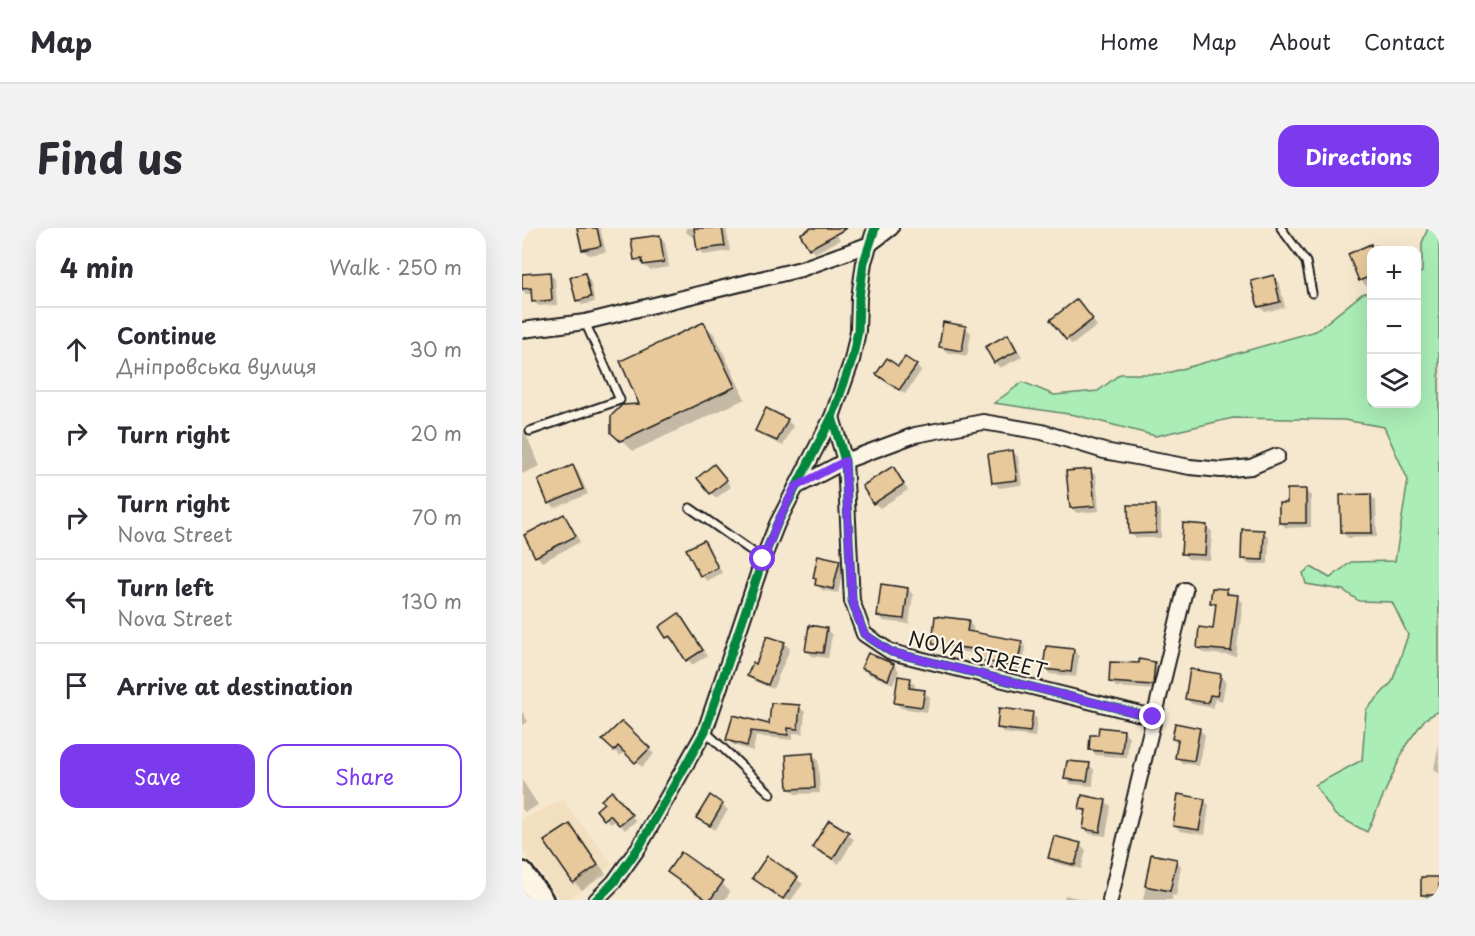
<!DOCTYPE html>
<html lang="en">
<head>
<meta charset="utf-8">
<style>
  :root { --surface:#fff; --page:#f2f2f3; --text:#2b2b33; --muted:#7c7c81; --line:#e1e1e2; --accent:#7c3aed }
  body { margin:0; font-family:"Playpen Sans",sans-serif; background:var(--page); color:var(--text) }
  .controls { position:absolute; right:18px; top:18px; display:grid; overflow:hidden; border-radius:12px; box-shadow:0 6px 24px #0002 }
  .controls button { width:54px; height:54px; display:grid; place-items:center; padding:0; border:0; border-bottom:2px solid var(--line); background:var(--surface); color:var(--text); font:30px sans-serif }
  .stop { position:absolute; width:18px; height:18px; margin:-14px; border:4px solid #7c3aed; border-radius:50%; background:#fff }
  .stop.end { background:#7c3aed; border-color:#fff; box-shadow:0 2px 6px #0008 }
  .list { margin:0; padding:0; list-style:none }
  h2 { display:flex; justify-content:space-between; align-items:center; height:78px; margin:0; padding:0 24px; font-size:26px }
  h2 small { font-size:20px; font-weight:400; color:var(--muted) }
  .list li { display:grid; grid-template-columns:39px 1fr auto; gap:18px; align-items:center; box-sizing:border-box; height:84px; padding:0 24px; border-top:2px solid var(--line) }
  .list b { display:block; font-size:22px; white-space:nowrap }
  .list p { margin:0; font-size:20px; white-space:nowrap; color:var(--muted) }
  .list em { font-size:20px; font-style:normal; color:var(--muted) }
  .actions { display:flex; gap:12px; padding:18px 24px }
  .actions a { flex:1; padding:14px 0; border:2px solid var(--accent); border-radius:18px; text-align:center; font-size:21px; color:var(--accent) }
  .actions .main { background:var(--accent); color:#fff }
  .icon { flex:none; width:33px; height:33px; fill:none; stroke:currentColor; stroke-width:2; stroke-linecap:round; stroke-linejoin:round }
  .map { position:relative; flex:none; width:917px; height:672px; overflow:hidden; border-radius:18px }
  header { display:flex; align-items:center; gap:36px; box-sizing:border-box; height:84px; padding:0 30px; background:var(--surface); border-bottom:2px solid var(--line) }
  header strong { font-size:28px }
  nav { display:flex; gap:33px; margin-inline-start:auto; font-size:21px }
  .intro { display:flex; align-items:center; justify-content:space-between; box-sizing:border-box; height:144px; padding:0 36px }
  h1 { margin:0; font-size:42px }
  .button { padding:15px 27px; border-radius:18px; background:var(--accent); color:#fff; font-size:21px; font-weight:700 }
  main { display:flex; gap:36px; padding:0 36px }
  aside { flex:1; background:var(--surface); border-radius:18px; box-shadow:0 6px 24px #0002 }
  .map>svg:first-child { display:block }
  .built { fill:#f2dfbf }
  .green { fill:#aaedb6; stroke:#638469; stroke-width:1.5 }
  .shadow { fill:#0003 }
  .building { fill:#e8c99b; stroke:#1c1c1c; stroke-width:1.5 }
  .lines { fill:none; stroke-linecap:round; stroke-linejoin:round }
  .service-casing { stroke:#1c1c1c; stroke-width:11 }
  .minor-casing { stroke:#1c1c1c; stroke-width:18 }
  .primary-casing { stroke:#1c1c1c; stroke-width:26 }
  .service { stroke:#fcf5e5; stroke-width:7 }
  .minor { stroke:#fcf5e5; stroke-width:14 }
  .primary { stroke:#fcf5e5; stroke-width:21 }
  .cycleway-casing { stroke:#fcf5e5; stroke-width:13 }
  .cycleway { stroke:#00873e; stroke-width:9 }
  .route { stroke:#7c3aed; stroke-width:8 }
  .labels { text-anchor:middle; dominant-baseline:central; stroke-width:4.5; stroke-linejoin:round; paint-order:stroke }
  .street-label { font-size:20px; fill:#1c1c1c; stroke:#fcf5e5 }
</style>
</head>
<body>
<header>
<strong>Map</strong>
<nav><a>Home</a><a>Map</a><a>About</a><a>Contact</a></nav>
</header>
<div class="intro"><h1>Find us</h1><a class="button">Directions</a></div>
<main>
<aside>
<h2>4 min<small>Walk · 250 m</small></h2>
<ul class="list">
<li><svg class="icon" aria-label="ahead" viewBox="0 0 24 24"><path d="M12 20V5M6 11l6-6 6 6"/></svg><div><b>Continue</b><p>Дніпровська вулиця</p></div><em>30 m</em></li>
<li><svg class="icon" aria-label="right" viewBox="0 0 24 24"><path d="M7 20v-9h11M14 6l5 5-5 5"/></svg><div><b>Turn right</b></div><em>20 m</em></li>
<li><svg class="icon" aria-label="right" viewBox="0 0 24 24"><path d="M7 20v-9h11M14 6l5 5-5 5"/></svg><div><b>Turn right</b><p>Nova Street</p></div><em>70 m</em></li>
<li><svg class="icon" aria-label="left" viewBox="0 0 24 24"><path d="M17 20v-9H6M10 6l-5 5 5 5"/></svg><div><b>Turn left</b><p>Nova Street</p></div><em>130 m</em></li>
<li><svg class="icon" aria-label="arrive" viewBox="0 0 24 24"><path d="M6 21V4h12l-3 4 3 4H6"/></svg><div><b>Arrive at destination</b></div></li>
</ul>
<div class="actions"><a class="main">Save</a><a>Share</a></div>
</aside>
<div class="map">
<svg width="917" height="672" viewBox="0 0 917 672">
  <rect width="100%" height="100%" fill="#f6e8cf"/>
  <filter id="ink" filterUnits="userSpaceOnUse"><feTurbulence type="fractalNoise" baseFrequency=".0167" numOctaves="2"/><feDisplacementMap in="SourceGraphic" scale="12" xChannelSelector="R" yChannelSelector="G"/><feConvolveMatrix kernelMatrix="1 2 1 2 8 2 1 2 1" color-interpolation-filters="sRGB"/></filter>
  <g filter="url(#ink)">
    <path class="built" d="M41,572L90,636L47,672H39L0,621V591Z"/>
    <path class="green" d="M906,0H917V483L903,491L884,517L845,604L813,587L793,557L840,532L844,482L870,454L886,407L870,374L837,373L821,362L784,356L781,345L789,339L808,350L829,334L873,333L886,252L862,199L822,192L711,190L634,208L553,187L472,175L501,154L532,167L576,163L598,146H642L794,103L840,66L849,63L850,176H894L895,46L900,44V15Z"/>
    <g class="shadow">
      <path d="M56,0H78L84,24L67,27L61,22Z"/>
      <path d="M164,0H204L208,23L182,27L176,22L174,8L170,9L164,4Z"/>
      <path d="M293,0H311L318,12L293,25L288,20Z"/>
      <path d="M137,8L143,14L147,39L128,42L113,31Z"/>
      <path d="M855,16L861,22H850V56L844,58L839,52L828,27Z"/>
      <path d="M28,46L33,51L35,77L17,78L11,73V66H4L0,62V47Z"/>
      <path d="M63,47L68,52L73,74L60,77L55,72Z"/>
      <path d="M752,49L757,54L763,79L743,84L737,78Z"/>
      <path d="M561,79L575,98L550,117L545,111Z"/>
      <path d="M182,96L193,107L223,171L111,223L91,204L120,177Z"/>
      <path d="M443,99L449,105L445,128L424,124L419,119Z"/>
      <path d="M486,108L492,114L500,129L478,140L473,134Z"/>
      <path d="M394,138L399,143L383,166L362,151L377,140Z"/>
      <path d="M265,192L271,198L261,218L240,208L235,202Z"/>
      <path d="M0,204L5,209L18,238L0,246Z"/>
      <path d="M491,224L496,229L500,257L477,260L471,254Z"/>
      <path d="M50,238L56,244L66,266L33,280L28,275Z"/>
      <path d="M370,240L386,262L358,280L352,275Z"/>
      <path d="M569,243L574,248L577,283L555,285L549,280Z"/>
      <path d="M197,244L209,259L194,270L189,265Z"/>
      <path d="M783,263L789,268V299L764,300L758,294Z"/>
      <path d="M848,267L854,273L855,309L826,310L820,305Z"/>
      <path d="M633,278L639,284V310H614L608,305Z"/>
      <path d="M42,288L47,293L58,314L20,334L15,328L4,308Z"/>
      <path d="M684,298L690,304L688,332L666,331L661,325Z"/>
      <path d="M741,304L747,309L746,336H726L721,330Z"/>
      <path d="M182,314L187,319L200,345L185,353L179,347Z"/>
      <path d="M317,333L322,339L316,365L300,362L295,356V353L292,350Z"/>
      <path d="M386,361L391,367L387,396L362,393L356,387Z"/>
      <path d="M705,363L721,374L714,428L682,425L676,419L693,403L695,380L690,374Z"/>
      <path d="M162,393L185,428L170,437L153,413L151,414L145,409Z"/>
      <path d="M446,393L451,399V405L499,414L504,419L500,443L463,437L458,431L459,426L417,421L411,416Z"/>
      <path d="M304,401L310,407L306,430L290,428L284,422Z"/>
      <path d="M262,415L268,421L251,461L232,453L227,447Z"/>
      <path d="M552,423L557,428L554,449L528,446L523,440Z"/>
      <path d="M347,427L372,437L377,443L371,456L346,446L341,440Z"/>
      <path d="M632,436L638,441L636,462L594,459L588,454Z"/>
      <path d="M698,447L704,453L700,473L693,471L691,480L670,476L664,471Z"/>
      <path d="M388,451L393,457V462L402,464L408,469L405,484L379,480L373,474Z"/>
      <path d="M277,479L283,484L281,506L271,505V512L234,508L231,523L211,517L206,512L212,488L248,498Z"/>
      <path d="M0,483L6,494L0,497Z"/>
      <path d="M510,486L515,491L513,509L482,505L476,499Z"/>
      <path d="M100,495L132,526L120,539L103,523L98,528L82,512Z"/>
      <path d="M655,497L678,502L683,507L677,538L660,535L655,529L657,516L652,511Z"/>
      <path d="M602,503L607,509L605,530L574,527L569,522Z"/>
      <path d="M917,516V546L912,541Z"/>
      <path d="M291,527L296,532L298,565L273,566L267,560Z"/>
      <path d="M567,537L572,542L571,558L549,556L544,550Z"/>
      <path d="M0,552L16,577L3,584L0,581Z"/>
      <path d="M95,570L114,593L103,602L94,592L89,596L76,582Z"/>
      <path d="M682,572L687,577L683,607L658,603L653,598Z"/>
      <path d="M583,573L589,578L584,608L568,606L562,600L565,586L559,580Z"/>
      <path d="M200,577L206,582L193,602L176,590Z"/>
      <path d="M307,594L332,611L317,636L292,619Z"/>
      <path d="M48,598L56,606L84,646L60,662L52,654Z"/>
      <path d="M558,617L564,622L559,641L533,635L528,630Z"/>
      <path d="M159,626L200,655L208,664L203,672H184L147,643Z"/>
      <path d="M630,628L654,633L659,638L654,668L650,667V672H621Z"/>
      <path d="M246,630L281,656L269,672H262L232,650Z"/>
      <path d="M917,650V672H906L901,667Z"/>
      <path d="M543,667L564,672H542Z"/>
    </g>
    <g class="building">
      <path d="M55,0H75L79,18L60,22Z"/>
      <path d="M172,0H200L203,18L175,22Z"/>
      <path d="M289,0H325L287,21L278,6Z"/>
      <path d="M138,7L142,34L121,37L120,31L112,32L109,11Z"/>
      <path d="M849,16V48L837,53L826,26Z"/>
      <path d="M28,44L30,72L10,74L9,60L0,61V46Z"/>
      <path d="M63,45L69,69L54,73L48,49Z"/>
      <path d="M752,47L758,74L736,79L729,53Z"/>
      <path d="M555,71L571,91L544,112L528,92Z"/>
      <path d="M182,94L213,159L98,213L89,205V188L100,177L117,176L98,133Z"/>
      <path d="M421,94L444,98L440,123L417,119Z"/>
      <path d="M486,106L495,123L472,135L463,119Z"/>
      <path d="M383,129L395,137L377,162L354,146L365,130L376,138Z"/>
      <path d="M244,180L266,191L255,213L233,203Z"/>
      <path d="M491,222L495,252L470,255L466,226Z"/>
      <path d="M192,236L205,252L188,266L175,250Z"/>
      <path d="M51,237L61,261L26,276L16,252Z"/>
      <path d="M371,238L382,256L351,276L340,258Z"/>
      <path d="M569,241L573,278L548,280L544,243Z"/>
      <path d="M765,261H784V295H757V275H765Z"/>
      <path d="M849,266L850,305H819L818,267Z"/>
      <path d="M606,277H634V305L607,306Z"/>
      <path d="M42,286L54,308L13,329L2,307Z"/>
      <path d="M661,295L685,297L683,327L659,326Z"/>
      <path d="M720,301L742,302L741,332L719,331Z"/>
      <path d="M182,312L196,340L178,348L164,321Z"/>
      <path d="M296,327L318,332L311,361L293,357L294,351L291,350Z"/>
      <path d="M359,356L386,360L382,391L355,388Z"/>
      <path d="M690,360L705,361V366L716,367L709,423L675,420L677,399L691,401L694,375H688Z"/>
      <path d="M157,385L181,422L164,433L148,408L144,410L137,399Z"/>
      <path d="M413,388L447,392L445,403L500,413L495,439L456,432L458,422L410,416Z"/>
      <path d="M287,397L305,400L301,425L283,423Z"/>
      <path d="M245,408L263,414L246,457L225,448L231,434L234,436Z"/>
      <path d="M524,418L552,421L549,444L521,441Z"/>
      <path d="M346,425L372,436L366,452L339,440Z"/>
      <path d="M617,431L633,434L631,457L587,454L588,434L617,435Z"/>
      <path d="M668,441L699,446L695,468L688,467L686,475L663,471Z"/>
      <path d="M376,448L389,450L387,460L403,462L400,479L372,475Z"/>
      <path d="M249,475L278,477L276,501L266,500V507L229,503L225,518L204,512L211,487L247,496Z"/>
      <path d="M477,480L511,484L508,504L475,500Z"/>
      <path d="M100,493L128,520L113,535L96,518L92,523L80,512Z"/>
      <path d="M653,495L678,500L672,533L653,530L656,512L650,511Z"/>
      <path d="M577,499L602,502L600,525L567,522L568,507H576Z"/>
      <path d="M291,525L293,560L266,561L264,527Z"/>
      <path d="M545,533L568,535L565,553L542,551Z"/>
      <path d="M90,563L110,587L97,597L88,587L82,592L74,582L82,575L79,572Z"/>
      <path d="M656,566L683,571L677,602L651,598Z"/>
      <path d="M188,567L201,576L188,598L174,590Z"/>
      <path d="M560,567L584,572L578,604L561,601L564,582L557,581Z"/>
      <path d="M307,592L327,604L311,631L290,619Z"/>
      <path d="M48,596L76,637L51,655L22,613Z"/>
      <path d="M532,608L559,615L553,637L526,630Z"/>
      <path d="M159,624L201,654L188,672H185L145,644Z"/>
      <path d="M629,626L655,631L648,663L623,658Z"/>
      <path d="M245,628L276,649L261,671L230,650Z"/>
      <rect x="899" y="649" width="18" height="18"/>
    </g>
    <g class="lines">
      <g class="service-casing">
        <g id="service">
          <path d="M759,0L784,34L790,65"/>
          <path d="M8,203L98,172L63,94"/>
          <path d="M168,280L241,331"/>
          <path d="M183,503L249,566"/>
        </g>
      </g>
      <g class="minor-casing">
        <g id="minor">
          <path d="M0,102L63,94L279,41L348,16L369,0"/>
          <path d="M310,189L323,233L330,373L342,406L369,424L631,489"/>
          <path d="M274,259L323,233L393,207L461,194L520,204L582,223L668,239L699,242L729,239L755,228"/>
          <path d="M74,672L92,654L117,619L183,503L241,331L255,296L310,189L330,132L336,103L337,70L342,34L353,0"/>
          <path d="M588,672L663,362"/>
        </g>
      </g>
      <g class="primary-casing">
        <path id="primary" d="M0,645L20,672"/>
      </g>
      <use href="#service" class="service"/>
      <use href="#minor" class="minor"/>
      <use href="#primary" class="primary"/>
      <g class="cycleway-casing">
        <g id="cycleway">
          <path d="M310,189L323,233L330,373L342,406L369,424L631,489"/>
          <path d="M74,672L92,654L117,619L183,503L241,331L255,296L310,189L330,132L336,103L337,70L342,34L353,0"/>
        </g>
      </g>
      <use href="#cycleway" class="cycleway"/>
    </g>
  </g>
  <g class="lines" filter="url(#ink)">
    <path class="route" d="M241,331L255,296L273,259L323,233L330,372L342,406L369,424L631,489"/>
  </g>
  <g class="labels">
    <g class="street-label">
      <text transform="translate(456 426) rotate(14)">NOVA STREET</text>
    </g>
  </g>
</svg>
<div class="controls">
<button>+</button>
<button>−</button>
<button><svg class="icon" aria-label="layers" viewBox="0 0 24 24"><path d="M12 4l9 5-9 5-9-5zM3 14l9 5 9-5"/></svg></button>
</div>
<div class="stop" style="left:241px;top:331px"></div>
<div class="stop end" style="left:631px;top:489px"></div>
</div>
</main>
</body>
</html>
